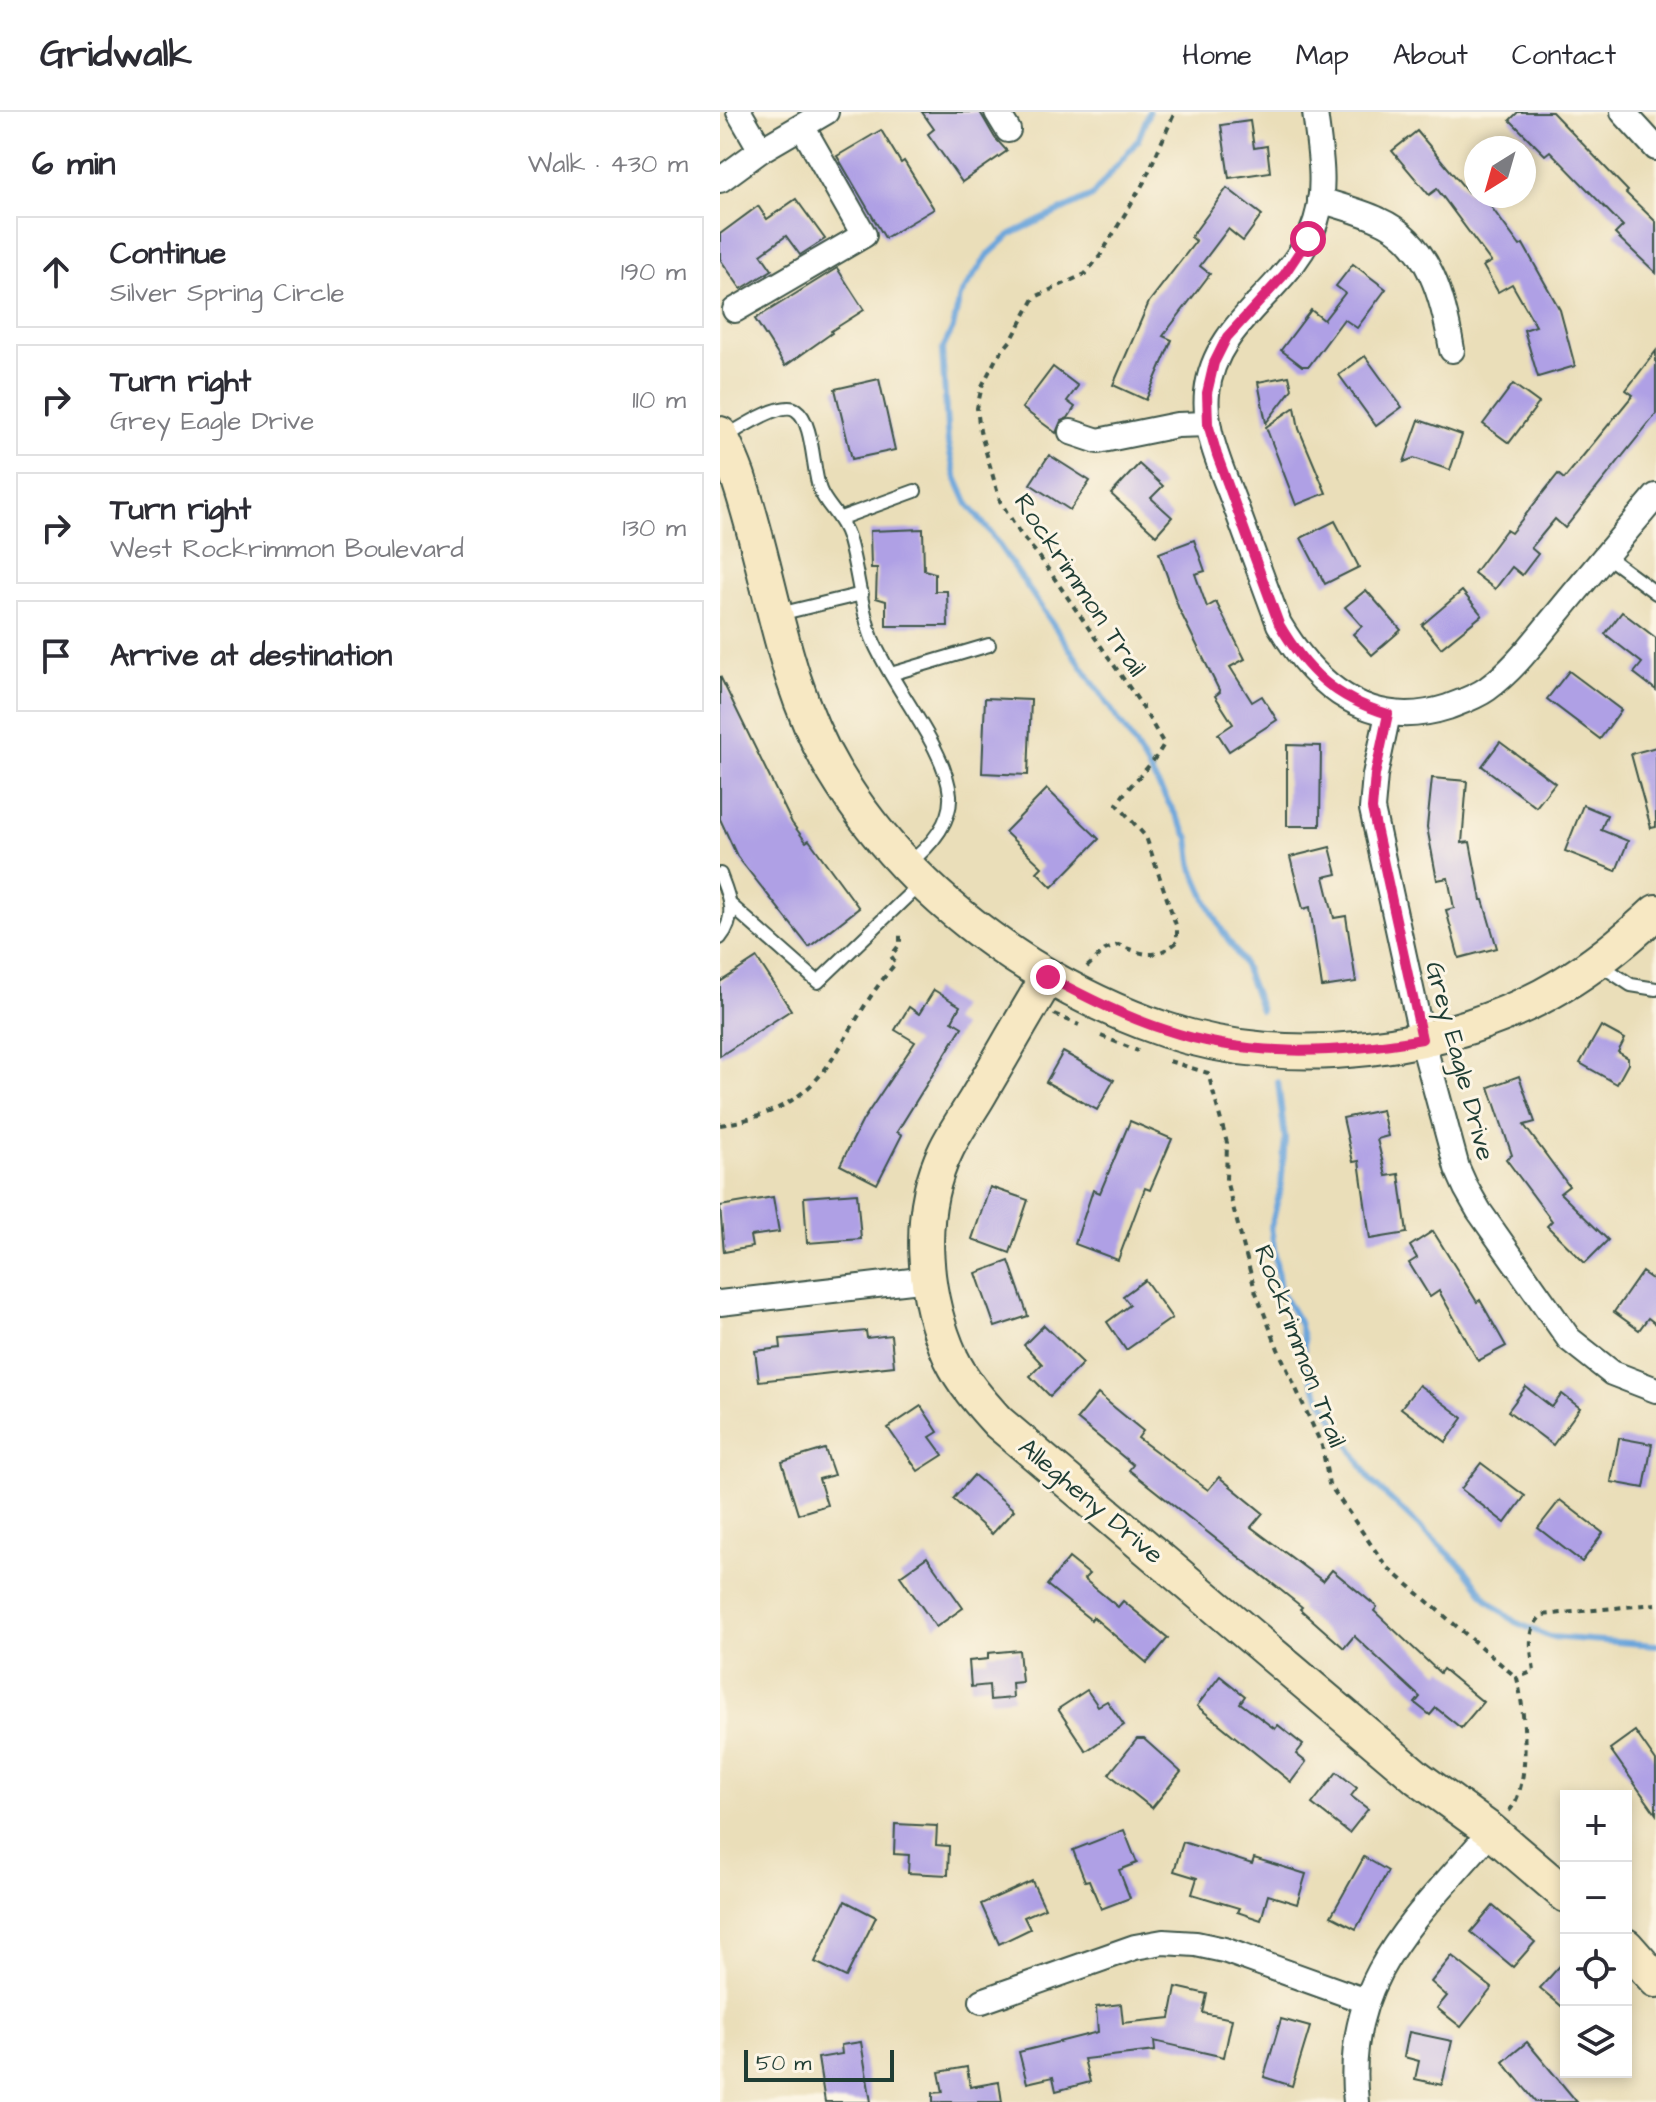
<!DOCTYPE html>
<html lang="en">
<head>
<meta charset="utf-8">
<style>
  :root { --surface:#fff; --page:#f2f2f3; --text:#2b2b33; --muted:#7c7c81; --line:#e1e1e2 }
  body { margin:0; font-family:"Architects Daughter",sans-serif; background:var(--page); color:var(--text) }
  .controls { position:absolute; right:24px; bottom:24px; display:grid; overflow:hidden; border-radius:0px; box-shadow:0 4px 12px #0003 }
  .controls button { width:72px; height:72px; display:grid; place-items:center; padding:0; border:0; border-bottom:2px solid var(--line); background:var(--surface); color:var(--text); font:40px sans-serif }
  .compass { position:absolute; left:744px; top:24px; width:72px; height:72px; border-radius:50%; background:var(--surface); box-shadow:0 4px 12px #0003; rotate:217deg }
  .scale { position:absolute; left:24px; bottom:20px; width:150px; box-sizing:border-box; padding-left:8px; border:4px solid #1f3d34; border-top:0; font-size:22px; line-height:28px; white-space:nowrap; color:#1f3d34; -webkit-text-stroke:6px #fcf5e5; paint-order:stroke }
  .stop { position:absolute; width:24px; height:24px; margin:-18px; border:6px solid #db2777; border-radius:50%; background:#fff }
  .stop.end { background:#db2777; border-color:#fff; box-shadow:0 2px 8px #0008 }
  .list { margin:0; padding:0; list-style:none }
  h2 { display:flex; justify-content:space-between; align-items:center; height:104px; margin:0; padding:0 32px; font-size:34px }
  h2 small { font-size:26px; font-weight:400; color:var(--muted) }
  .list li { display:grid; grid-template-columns:52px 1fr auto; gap:24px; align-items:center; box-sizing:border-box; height:112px; margin:0 16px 16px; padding:0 16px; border:2px solid var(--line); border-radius:0px }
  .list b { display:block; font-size:30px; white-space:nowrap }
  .list p { margin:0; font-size:26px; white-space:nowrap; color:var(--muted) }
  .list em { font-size:26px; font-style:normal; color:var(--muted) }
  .icon { flex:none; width:44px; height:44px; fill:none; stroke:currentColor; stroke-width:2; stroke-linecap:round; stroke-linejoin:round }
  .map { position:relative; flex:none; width:936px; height:1990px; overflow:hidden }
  header { display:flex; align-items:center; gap:48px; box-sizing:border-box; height:112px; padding:0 40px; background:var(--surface); border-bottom:2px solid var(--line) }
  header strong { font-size:38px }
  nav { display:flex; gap:44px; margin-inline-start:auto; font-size:28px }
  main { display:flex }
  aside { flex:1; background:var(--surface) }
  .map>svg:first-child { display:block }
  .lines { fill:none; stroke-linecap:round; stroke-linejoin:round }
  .stream { stroke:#6ba5db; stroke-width:6 }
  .building { fill:#afa0e5 }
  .lane-casing { stroke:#3d5548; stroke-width:16 }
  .street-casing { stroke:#3d5548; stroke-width:28 }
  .secondary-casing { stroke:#3d5548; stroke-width:38 }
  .path { stroke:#3d5548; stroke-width:4; stroke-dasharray:6 6; stroke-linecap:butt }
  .lane { stroke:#fff; stroke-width:12 }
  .street { stroke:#fff; stroke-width:24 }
  .secondary { stroke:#f7e8c3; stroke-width:34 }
  .route { stroke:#db2777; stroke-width:10 }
  .labels { text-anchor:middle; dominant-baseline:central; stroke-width:6; stroke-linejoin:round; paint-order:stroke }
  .street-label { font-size:26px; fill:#1f3d34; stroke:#fcf5e5 }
</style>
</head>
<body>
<header>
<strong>Gridwalk</strong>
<nav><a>Home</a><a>Map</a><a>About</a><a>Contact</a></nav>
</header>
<main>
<aside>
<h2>6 min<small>Walk · 430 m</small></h2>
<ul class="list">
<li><svg class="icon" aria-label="ahead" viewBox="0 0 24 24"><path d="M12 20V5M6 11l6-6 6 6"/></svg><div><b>Continue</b><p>Silver Spring Circle</p></div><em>190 m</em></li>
<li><svg class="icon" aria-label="right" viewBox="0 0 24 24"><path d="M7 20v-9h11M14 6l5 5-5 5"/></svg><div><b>Turn right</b><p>Grey Eagle Drive</p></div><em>110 m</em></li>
<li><svg class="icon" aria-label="right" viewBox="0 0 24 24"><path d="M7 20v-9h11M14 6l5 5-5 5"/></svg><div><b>Turn right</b><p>West Rockrimmon Boulevard</p></div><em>130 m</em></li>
<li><svg class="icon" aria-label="arrive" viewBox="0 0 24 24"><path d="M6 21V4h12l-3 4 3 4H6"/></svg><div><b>Arrive at destination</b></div></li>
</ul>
</aside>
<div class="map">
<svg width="936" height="1990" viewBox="0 0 936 1990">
  <rect width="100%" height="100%" fill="#fcf5e5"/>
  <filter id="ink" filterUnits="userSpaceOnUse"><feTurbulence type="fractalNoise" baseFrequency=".0125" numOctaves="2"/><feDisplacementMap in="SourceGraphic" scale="16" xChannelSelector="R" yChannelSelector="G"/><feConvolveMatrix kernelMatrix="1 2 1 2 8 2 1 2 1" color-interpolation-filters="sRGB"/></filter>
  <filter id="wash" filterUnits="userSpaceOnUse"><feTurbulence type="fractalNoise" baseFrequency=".006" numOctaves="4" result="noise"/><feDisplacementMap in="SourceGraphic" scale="32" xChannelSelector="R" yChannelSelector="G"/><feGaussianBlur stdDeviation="1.8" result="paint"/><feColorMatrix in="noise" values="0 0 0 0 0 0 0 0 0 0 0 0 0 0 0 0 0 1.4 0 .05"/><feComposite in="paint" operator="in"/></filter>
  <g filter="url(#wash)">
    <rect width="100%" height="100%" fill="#eadeb9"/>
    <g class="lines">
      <g class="stream">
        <path d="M429,0L418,28L372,84L291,122L268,143L240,184L233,216L222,238L228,332L235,363L248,392L270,420L412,628L469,726L473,757L486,787L500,815L522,849L541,898"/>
        <path d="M558,970L565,1027L561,1075L551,1115L560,1178L579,1210L584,1229V1247L595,1276L651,1369L744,1456L768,1488L795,1510L830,1525L936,1533"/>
      </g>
    </g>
    <g id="blocks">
      <g class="building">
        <path d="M202,0H260L275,26L287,39L242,70L208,22L214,17Z"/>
        <path d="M798,0H832L908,79L906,81L936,110V161L895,122L903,114L830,39L825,43L790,8Z"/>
        <path d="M530,9L534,36L547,34L550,60L509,66L501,13Z"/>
        <path d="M161,18L181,51L184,49L214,97L165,126L117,44Z"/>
        <path d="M697,19L748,80L756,75V84H763L800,134L803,132L840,198L855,254L818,265L804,218L816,214L792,172L778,180L763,154L771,150L717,77L709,83L672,39Z"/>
        <path d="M507,76L542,103L523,129L508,117L480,154L490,162L443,224L452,228L426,288L393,273L429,190L476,129L471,125Z"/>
        <path d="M76,87L105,127L80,143L66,124L41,142L52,158L21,177L0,147V122L38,94L47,107Z"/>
        <path d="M633,152L666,177L637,216L624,207L589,254H582L561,238L591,198L604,208L625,181L616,174Z"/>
        <path d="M117,156L144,198L111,219L112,221L65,254L35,207Z"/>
        <path d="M936,239V302L845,416L835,407L811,436L818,442L802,463L792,455L775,477L754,461L786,418L791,421L838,362L844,367L913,283L906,278Z"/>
        <path d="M645,244L682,295L656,314L619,263Z"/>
        <path d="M333,255L358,274L347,289L355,295L348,306L341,309L336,321L302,296Z"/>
        <path d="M569,264L572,277L546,311L538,270Z"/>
        <path d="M159,267L175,338L132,347L115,277Z"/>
        <path d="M793,272L819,291L789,331L763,312Z"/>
        <path d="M575,295L579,317L606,381L576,393L546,315Z"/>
        <path d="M699,308L742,323L730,358L694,346L684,350Z"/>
        <path d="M329,343L370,369L350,398L310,372Z"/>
        <path d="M419,352L443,374L431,386L452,405L436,423L391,382Z"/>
        <path d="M615,409L639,455L605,472L581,426Z"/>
        <path d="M203,417L204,458L215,461V479H227L228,514H166V489L156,486L157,456H151L150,419Z"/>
        <path d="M474,428L485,459L475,462L487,495L496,490L525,547L510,555L532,590L542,584L557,608L509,639L498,622L513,612L495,584L500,580L459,497L439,441Z"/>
        <path d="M646,478L681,518L652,543L633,522L642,514L625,495Z"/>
        <path d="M742,479L762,503L721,536L702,513Z"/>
        <path d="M902,500L936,526V578L914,561L922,551L885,522Z"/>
        <path d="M849,559L901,598L880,627L827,587Z"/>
        <path d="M0,564L72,711L86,730L89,728L139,796L89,835L17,744L0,707Z"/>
        <path d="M265,586L311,588L308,663L262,661Z"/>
        <path d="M780,630L835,671L816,695L762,654Z"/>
        <path d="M567,633L601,634L600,714H567Z"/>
        <path d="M936,635V715L931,716L911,642Z"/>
        <path d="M712,666L747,669L742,731L750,730L761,788H763L777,836L739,846L726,798L734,796L728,766L717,768L707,715Z"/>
        <path d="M327,677L379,727L332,775L317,760L322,755L285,720Z"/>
        <path d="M863,693L887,703L881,718L908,729L896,759L845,739Z"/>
        <path d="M610,735L617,762L604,765L614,806L626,804L636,870L602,875L590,795L583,797L570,745Z"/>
        <path d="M37,846L71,898L0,944V870Z"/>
        <path d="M214,878L240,894L232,909L242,915L177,1020L182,1023L157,1072L120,1053L143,1008L195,930L175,918L189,895L199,902Z"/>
        <path d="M881,914L905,927L898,940L908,946V952L897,972L860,951Z"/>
        <path d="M343,940L394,968L377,998L326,970Z"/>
        <path d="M799,964L815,1010L804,1013L849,1074L840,1081L888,1128L865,1151L827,1114L832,1109L786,1047L792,1043L769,975Z"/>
        <path d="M662,998L668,1024L657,1027L666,1064L679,1062L687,1121L650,1127L639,1049L633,1050L623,1006Z"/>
        <path d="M410,1009L452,1027L430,1078L425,1076L398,1148L355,1132L373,1078L380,1081Z"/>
        <path d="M270,1075L308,1088L290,1141L252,1127Z"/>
        <path d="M137,1081L141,1127L87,1131L84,1085Z"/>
        <path d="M53,1085L59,1120L30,1124L32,1135L4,1140L0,1094Z"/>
        <path d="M713,1119L757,1190L760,1188L786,1234L758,1249L719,1179L710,1185L689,1151L697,1146L690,1134Z"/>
        <path d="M289,1149L308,1204L275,1215L256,1161Z"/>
        <path d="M922,1160L936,1170V1212L928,1206L919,1218L894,1200Z"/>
        <path d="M425,1168L452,1206L406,1238L387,1210L410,1193L403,1184Z"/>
        <path d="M324,1213L363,1251L330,1284L310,1264L322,1252L304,1233Z"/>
        <path d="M146,1219L147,1226L171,1223L174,1254L39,1269L35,1239L61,1236L60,1227Z"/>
        <path d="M699,1273L743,1306L726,1330L681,1296Z"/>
        <path d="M806,1275L832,1295L842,1282L860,1296L833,1333L788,1299Z"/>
        <path d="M378,1282L423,1319L418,1326L488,1378L499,1365L543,1401L531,1415L603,1469L612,1458L657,1495L654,1499L720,1561L723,1557L763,1590L741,1616L716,1596L710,1603L695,1591L700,1585L634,1524L624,1536L580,1497L582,1495L409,1358L413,1353L357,1307Z"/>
        <path d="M201,1294L218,1320L210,1325L223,1343L198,1359L168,1316Z"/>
        <path d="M899,1326L932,1332L924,1376L891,1370Z"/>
        <path d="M105,1337L114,1363L99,1367L107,1393L78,1402L62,1350Z"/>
        <path d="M761,1351L805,1384L785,1411L741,1377Z"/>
        <path d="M254,1363L294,1398L272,1422L233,1387Z"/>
        <path d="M840,1388L883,1421L862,1450L818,1416Z"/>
        <path d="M207,1445L243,1496L216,1515L180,1464Z"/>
        <path d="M349,1446L369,1462L364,1467L398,1495L403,1489L448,1526L427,1551L373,1505L371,1508L327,1473Z"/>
        <path d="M299,1538L302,1570L292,1571L293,1586L270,1588L269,1573L251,1575L249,1549L268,1547V1541Z"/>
        <path d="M500,1564L525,1584L520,1591L555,1617L558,1613L583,1633L576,1642L586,1650L571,1670L477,1594Z"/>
        <path d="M367,1578L378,1594L387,1589L404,1613L366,1639L338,1597Z"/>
        <path d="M915,1619L936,1649V1702L890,1637Z"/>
        <path d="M417,1627H424L461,1660L432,1696L389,1662Z"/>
        <path d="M617,1660L637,1676L631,1684L648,1697L629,1721L592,1692Z"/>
        <path d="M175,1712L217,1714L216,1733L229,1734L228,1763L188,1761L189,1743L174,1742Z"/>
        <path d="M404,1718L417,1751L399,1758L410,1786L381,1797L369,1768L365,1769L353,1738Z"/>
        <path d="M463,1730L532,1752L534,1746L586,1762L577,1792L548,1783L541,1808L517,1800L519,1796L472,1782L477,1766L454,1759Z"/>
        <path d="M644,1745L668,1759L636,1817L611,1804Z"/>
        <path d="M312,1769L325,1796L304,1805L310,1817L279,1832L261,1792Z"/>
        <path d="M125,1789L156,1805L126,1865L95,1850Z"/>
        <path d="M773,1794L815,1830L793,1855L751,1820Z"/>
        <path d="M732,1844L772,1876L741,1915L717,1896L727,1884L711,1870Z"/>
        <path d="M846,1847V1898L820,1876Z"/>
        <path d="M456,1875L487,1882L483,1901L512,1907L504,1945L434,1929L435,1939L364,1947L370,1970L336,1979L333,1965L307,1971L299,1940L378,1920L376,1895L401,1892L403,1911L450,1906Z"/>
        <path d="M561,1907L590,1915L572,1974L544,1965Z"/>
        <path d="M689,1920L732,1929L722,1973L695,1967L699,1949L684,1945Z"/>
        <path d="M141,1930L151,1990H105L98,1946L122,1942L121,1933Z"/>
        <path d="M807,1930L857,1990H816L783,1950Z"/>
        <path d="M247,1955L250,1975L279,1970L282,1990H213V1981L223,1980L219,1960Z"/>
      </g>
    </g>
  </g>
  <g filter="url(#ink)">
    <use href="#blocks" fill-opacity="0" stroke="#3d5548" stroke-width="2"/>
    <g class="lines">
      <g class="lane-casing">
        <g id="lane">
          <path d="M5,325C19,317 62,288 76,298C94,310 92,358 100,378C106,394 121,403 128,425C138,457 140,494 152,526C171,574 226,635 230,683C232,712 207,737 187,753"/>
          <path d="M121,406L195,379"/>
          <path d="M886,444L936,481"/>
          <path d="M59,502L142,482"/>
          <path d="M171,562L269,533"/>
          <path d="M0,762C9,785 18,804 0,826"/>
          <path d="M12,794L98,870L200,772"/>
          <path d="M879,852L911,873L936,877"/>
        </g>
      </g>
      <g class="street-casing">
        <g id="street">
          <path d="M19,0L41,38L106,0"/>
          <path d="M277,0L288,18"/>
          <path d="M595,0C599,35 607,74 596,109C575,176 494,207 487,281C483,321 504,362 517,398C531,436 545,474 559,512C597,576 651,620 728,595C741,590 756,585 767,577C795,557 816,527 838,501C870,462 903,423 936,384"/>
          <path d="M903,0L936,36"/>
          <path d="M0,68L41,38"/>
          <path d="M600,88C619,94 640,99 659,108C710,130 724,189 732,238"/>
          <path d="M15,198L144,123L83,16"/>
          <path d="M351,320L378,329L457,313L488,312"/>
          <path d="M668,602L655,663L652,697L702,927L737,1056L746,1076L759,1099L849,1227L892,1261L936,1278"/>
          <path d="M0,1191L209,1167"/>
          <path d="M262,1889L415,1835L443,1830L476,1832L504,1838L646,1889"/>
          <path d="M636,1990C622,1866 698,1805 771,1719"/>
        </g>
      </g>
      <g class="secondary-casing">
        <g id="secondary">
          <path d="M0,322C7,338 15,354 20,371C52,468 61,569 114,659C162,739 230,803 309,853C351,879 398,902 446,918C569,959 731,940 842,873C876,853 907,827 936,800"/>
          <path d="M328,865C305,903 283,942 260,981C249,1000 235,1019 226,1038C195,1101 203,1184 231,1246C243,1271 260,1290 278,1310L698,1666L771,1719L846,1783"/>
          <path d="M906,1834L936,1868"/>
        </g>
      </g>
      <g class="path">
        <path d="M367,855L385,838L398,833C424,842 433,849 457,830V816L426,725L397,692C411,670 432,655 444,632L420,591L319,444L301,423L280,389L260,319L257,296L262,274L277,245L292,227L315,185L365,162L380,144L424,70L455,0"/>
        <path d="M334,902L359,913"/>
        <path d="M381,924L418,939"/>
        <path d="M449,949L488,961L507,1031L506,1068L535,1178L558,1237L602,1334L609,1372L666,1454L797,1566"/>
        <path d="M0,1013C119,994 110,927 176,851L171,844L180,832V819"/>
        <path d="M789,1699C812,1674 805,1599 797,1566L814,1559C811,1539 806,1518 822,1503L936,1492"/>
      </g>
      <use href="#lane" class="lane"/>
      <use href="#street" class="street"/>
      <use href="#secondary" class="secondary"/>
    </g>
  </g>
  <g class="lines" filter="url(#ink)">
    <path class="route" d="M328,865C366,885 405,905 446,918C529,946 617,942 702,927L652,697L655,663L668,602C615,586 587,560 559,512L497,343L488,312L487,281L494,251L507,225L564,163L588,127"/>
  </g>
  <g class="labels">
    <g class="street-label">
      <text transform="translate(360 473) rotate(56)">Rockrimmon Trail</text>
      <text transform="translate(740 949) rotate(75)">Grey Eagle Drive</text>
      <text transform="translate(580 1234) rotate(69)">Rockrimmon Trail</text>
      <text transform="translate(371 1389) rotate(40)">Allegheny Drive</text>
    </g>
  </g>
</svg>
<div class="controls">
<button>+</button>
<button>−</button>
<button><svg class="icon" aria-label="locate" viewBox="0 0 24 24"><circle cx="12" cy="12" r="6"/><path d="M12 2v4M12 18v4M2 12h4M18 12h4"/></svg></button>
<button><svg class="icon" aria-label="layers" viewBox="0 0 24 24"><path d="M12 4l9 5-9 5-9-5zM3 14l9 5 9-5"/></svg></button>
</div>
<svg class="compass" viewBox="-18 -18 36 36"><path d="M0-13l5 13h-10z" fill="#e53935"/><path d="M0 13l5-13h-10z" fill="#7c7c81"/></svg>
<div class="scale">50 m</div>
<div class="stop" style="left:588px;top:127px"></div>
<div class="stop end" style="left:328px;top:865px"></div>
</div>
</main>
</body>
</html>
